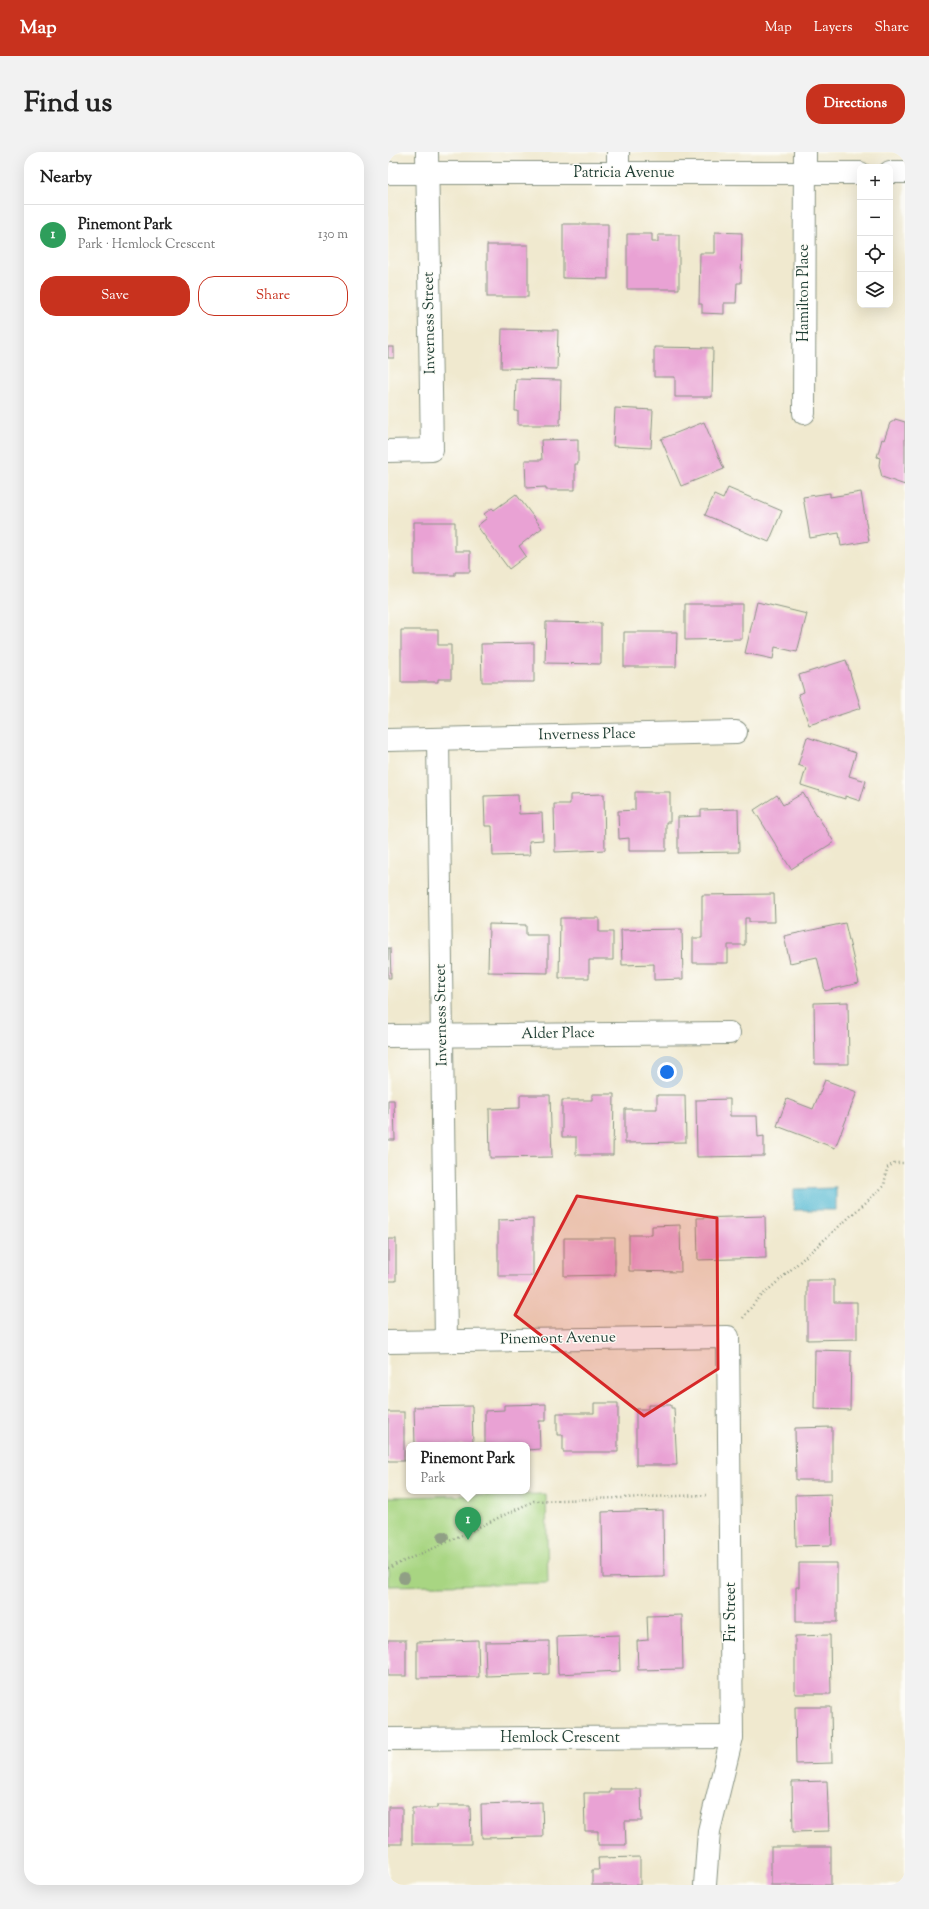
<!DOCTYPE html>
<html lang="en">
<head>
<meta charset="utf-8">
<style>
  :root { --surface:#fff; --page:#f2f2f2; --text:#222; --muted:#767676; --line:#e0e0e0; --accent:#c8321e }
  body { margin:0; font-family:"Sorts Mill Goudy",serif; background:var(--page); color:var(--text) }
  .controls { position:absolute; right:12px; top:12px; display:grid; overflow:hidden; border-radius:8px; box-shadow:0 4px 16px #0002 }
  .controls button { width:36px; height:36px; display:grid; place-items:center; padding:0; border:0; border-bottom:1px solid var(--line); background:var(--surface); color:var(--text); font:20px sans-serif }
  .you { position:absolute; left:279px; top:920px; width:14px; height:14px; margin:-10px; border:3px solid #fff; border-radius:50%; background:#1a73e8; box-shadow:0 0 0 6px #1a73e833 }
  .badge { display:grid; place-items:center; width:26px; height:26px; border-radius:50%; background:var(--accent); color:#fff; font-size:13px; font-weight:700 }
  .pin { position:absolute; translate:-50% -33px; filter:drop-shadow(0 1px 2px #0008) }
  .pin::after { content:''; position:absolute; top:21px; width:14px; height:12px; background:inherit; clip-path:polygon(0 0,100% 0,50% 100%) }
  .popup { position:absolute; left:18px; top:1290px; width:124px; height:52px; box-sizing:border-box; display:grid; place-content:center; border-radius:8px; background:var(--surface); filter:drop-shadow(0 1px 3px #0005); font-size:13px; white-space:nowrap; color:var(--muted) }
  .popup b { font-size:15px; color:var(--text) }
  .popup::after { content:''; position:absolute; left:50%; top:100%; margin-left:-8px; border:8px solid transparent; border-top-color:var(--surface) }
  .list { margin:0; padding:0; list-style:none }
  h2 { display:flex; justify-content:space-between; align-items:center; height:52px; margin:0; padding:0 16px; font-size:17px }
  h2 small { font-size:13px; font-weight:400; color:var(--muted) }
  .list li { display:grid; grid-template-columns:26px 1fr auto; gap:12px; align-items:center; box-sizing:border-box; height:60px; padding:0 16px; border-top:1px solid var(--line) }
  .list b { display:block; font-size:15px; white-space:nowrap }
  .list p { margin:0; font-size:13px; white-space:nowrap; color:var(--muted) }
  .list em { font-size:13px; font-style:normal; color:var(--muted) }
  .actions { display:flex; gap:8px; padding:12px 16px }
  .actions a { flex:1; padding:9px 0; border:1px solid var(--accent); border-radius:16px; text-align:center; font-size:14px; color:var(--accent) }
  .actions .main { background:var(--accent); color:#fff }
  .icon { flex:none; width:22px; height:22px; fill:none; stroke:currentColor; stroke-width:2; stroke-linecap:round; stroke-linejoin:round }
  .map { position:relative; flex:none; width:517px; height:1733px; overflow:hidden; border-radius:16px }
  header { display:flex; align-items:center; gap:24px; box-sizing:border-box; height:56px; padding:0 20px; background:var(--accent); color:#fff }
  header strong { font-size:19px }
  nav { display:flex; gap:22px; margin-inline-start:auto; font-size:14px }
  .intro { display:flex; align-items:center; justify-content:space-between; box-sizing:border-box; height:96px; padding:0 24px }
  h1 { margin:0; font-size:28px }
  .button { padding:10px 18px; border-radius:16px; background:var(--accent); color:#fff; font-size:14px; font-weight:700 }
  main { display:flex; gap:24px; padding:0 24px }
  aside { flex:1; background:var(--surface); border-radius:16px; box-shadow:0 4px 16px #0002 }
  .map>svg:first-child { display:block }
  .green { fill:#a8d582; stroke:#64895b }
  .water { fill:#55b9d3; stroke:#3a7b84 }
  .building { fill:#e9a2d4 }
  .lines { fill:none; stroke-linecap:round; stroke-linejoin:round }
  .minor-casing { stroke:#889382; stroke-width:24 }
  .path { stroke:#889382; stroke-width:2.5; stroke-dasharray:1 3; stroke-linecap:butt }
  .minor { stroke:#fff; stroke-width:22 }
  .tree { fill:#909f85 }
  .marked { fill:#d62828; fill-opacity:0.2; stroke:#d62828; stroke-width:3; stroke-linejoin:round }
  .labels { text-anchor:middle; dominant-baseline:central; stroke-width:3; stroke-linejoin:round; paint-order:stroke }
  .street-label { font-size:15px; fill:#1f3d34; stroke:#fdfcf7 }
</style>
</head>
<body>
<header>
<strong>Map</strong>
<nav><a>Map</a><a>Layers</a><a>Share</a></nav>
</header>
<div class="intro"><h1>Find us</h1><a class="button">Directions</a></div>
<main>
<aside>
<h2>Nearby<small></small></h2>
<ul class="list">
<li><span class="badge" style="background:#2e9e5b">1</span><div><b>Pinemont Park</b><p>Park · Hemlock Crescent</p></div><em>130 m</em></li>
</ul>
<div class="actions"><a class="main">Save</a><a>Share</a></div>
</aside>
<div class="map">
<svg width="517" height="1733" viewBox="0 0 517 1733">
  <rect width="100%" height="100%" fill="#fdfcf7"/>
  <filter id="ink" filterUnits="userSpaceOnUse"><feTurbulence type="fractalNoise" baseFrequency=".025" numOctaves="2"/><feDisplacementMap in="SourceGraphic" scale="8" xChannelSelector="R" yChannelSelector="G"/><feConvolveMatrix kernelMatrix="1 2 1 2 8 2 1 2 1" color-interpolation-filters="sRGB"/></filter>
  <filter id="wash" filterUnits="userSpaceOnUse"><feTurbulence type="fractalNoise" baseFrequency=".012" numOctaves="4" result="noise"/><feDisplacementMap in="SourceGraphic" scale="16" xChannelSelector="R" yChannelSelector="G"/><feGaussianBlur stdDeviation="0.9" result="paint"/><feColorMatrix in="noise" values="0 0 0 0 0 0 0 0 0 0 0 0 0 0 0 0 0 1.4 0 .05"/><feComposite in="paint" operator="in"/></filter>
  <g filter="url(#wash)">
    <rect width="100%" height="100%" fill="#f0e9cf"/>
    <path class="green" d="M158,1342L160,1431L0,1434V1345Z"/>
    <path class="water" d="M448,1036V1058H406V1037Z"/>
    <g id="blocks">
      <g class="building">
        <path d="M175,72H220V127L175,126Z"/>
        <path d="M327,80L354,81L353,131H349L348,151H336V162L314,161V152H311L312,101H327Z"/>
        <path d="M239,82H264V90H270V83H291V137H239Z"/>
        <rect x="99" y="93" width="41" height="52"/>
        <path d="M114,177L170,178L169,217L113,216Z"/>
        <rect x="0" y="195" width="6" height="11"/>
        <path d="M266,195L325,196L324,245H287V225H266Z"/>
        <path d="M128,227L173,228L172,273H130V259H127Z"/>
        <path d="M227,256L265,258L263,296L225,294Z"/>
        <path d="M507,267L517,270V333L494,325L491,313L492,306L489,305L494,287L496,288L502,271L506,269Z"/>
        <path d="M316,270L336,317L293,334L273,287Z"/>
        <path d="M190,287V312H187V338H158V335L138,336L137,308H154L153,288Z"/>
        <path d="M340,336L394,359L381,390L317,363L326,343L335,347Z"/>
        <path d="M473,340L481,389L453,394L451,381L422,386L415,345L442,341V345Z"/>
        <path d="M128,342L154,376L131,394L138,404L121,417L89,374L99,366L96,362L104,356L106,358Z"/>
        <path d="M26,370H67V399H82V420H67V423H26Z"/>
        <path d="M369,450L419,462L409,500L387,495L385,507L357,501Z"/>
        <path d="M297,452H354V487L297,488Z"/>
        <path d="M158,470L213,471V512L157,511Z"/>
        <path d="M13,478H50V493H63V527H50V530H13Z"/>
        <path d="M236,480H289L288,515H236Z"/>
        <path d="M146,491V530H94L93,492Z"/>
        <path d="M458,508L473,556L421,573L410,542L416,540L411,523Z"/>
        <path d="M419,585L468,601L461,624L478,629L472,649L457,644V647L413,633L418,616L410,613Z"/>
        <path d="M247,640H282V670H278V699H241V686L231,687L230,659L247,658Z"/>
        <path d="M415,641L446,690L403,717L366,658L389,643L395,653Z"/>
        <path d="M216,642L217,698L167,700L166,652H182V643Z"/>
        <path d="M130,643L131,662L154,661L155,688L141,689L142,703L105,704L104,674H97L96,644Z"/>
        <path d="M350,657L351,700L290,701V665L313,664V658Z"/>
        <path d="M386,742L387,770H361V766H357V793H340V811H305V786H314V743Z"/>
        <path d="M172,766H211V780H225V808H201V826H171Z"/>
        <path d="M457,771L471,831L437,839L429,805L402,811L396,784Z"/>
        <path d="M101,772L138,773V783H160V821L100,820Z"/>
        <path d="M294,777L295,827L266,828V812L234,813L233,778Z"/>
        <path d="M0,796H2L3,826H0Z"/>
        <path d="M460,850L461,912H427L426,851Z"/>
        <path d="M437,928L469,940L447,996L389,974L399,947L425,957Z"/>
        <path d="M204,942H226L225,1003H188V985H174V948H204Z"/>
        <path d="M132,943H162L164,1005L102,1006L101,957L132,956Z"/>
        <path d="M269,943H297L298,990L237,991V957H269Z"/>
        <path d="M342,947V964H369L370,985L376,984V1004L309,1005L308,948Z"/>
        <path d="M0,948H6L7,988H0Z"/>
        <path d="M377,1064L378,1106L310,1108L309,1066Z"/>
        <path d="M145,1067V1124H110V1068Z"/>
        <path d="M292,1073L293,1120L241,1119V1083H264V1074Z"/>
        <path d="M176,1086H227V1123L176,1124Z"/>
        <rect x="0" y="1087" width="8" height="42"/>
        <path d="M419,1128H446V1150H469V1187L419,1188Z"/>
        <path d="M427,1198L463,1199L462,1258L426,1257Z"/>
        <path d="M206,1251H230V1300H175V1283H169V1261H206Z"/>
        <path d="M158,1252V1269H151L152,1297L139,1298V1293H97V1259L116,1258V1253Z"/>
        <path d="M260,1253H283V1256H286L289,1313H248V1257H260Z"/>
        <path d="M84,1254L85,1293H27L26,1255Z"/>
        <rect x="0" y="1260" width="16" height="49"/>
        <path d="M444,1275V1328H408L407,1276Z"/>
        <path d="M443,1342L444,1393L408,1394L407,1343Z"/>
        <path d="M275,1358L276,1425L215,1426L214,1360Z"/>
        <path d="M411,1411H449V1470H408V1435H411Z"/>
        <path d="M294,1463L295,1517L250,1518L249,1489L260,1488L259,1464Z"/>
        <path d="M231,1483L232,1519L170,1522L169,1485Z"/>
        <path d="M442,1483L443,1542H407V1484Z"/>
        <rect x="0" y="1488" width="18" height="36"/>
        <path d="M90,1488L91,1525L29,1526V1490Z"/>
        <path d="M161,1489V1522L98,1524L97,1490Z"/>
        <path d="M407,1555H443L444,1611L408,1612Z"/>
        <path d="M439,1629L441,1679L405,1680L404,1630Z"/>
        <path d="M222,1637H253L254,1669H237L238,1693H210V1679H197L196,1641H222Z"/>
        <path d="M154,1650L155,1685L94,1686L93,1652Z"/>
        <path d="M49,1653H82L83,1692H24V1656H49Z"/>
        <rect x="0" y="1655" width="14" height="37"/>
        <rect x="383" y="1695" width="60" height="38"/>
        <path d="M252,1705V1733H204V1718H211L210,1706Z"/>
      </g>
    </g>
  </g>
  <g filter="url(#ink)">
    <use href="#blocks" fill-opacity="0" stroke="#889382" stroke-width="1"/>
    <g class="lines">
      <g class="minor-casing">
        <g id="minor">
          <path d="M502,20H517"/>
          <path d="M0,21H472"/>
          <path d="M230,21V0"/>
          <path d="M416,261L417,0"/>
          <path d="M0,299L44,298L39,0"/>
          <path d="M50,587L58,1189"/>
          <path d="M0,588L348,580"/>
          <path d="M0,884L341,881"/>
          <path d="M0,1190L340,1185L344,1585L321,1679L317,1733"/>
          <path d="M0,1587L344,1585"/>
        </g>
      </g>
      <g class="path">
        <path d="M355,1166L368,1149L496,1034L499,1016L506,1011H517"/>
        <path d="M0,1416L55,1392L146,1349L318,1343"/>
      </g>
      <use href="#minor" class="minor"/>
    </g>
    <g class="tree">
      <circle cx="55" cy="1385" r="6"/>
      <circle cx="16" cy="1426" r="6"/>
    </g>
  </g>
  <path class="marked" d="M189,1044L329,1066L330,1217L256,1264L127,1163Z"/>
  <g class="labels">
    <g class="street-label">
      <text x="236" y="21">Patricia Avenue</text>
      <text transform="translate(416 141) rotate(-90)">Hamilton Place</text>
      <text transform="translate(42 171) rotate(-91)">Inverness Street</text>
      <text transform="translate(199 583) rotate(-1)">Inverness Place</text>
      <text transform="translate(54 863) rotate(-91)">Inverness Street</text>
      <text transform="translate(170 882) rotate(-1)">Alder Place</text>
      <text transform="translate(170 1187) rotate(-1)">Pinemont Avenue</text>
      <text transform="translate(343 1460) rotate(-90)">Fir Street</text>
      <text x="172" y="1586">Hemlock Crescent</text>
    </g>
  </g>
</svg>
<div class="controls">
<button>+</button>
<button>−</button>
<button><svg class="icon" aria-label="locate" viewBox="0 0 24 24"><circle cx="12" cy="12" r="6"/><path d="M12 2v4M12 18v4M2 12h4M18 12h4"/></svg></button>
<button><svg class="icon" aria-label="layers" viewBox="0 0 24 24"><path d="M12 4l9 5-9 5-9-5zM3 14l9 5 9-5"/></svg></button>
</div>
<div class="you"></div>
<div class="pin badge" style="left:80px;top:1388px;background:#2e9e5b">1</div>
<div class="popup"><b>Pinemont Park</b>Park</div>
</div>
</main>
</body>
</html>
